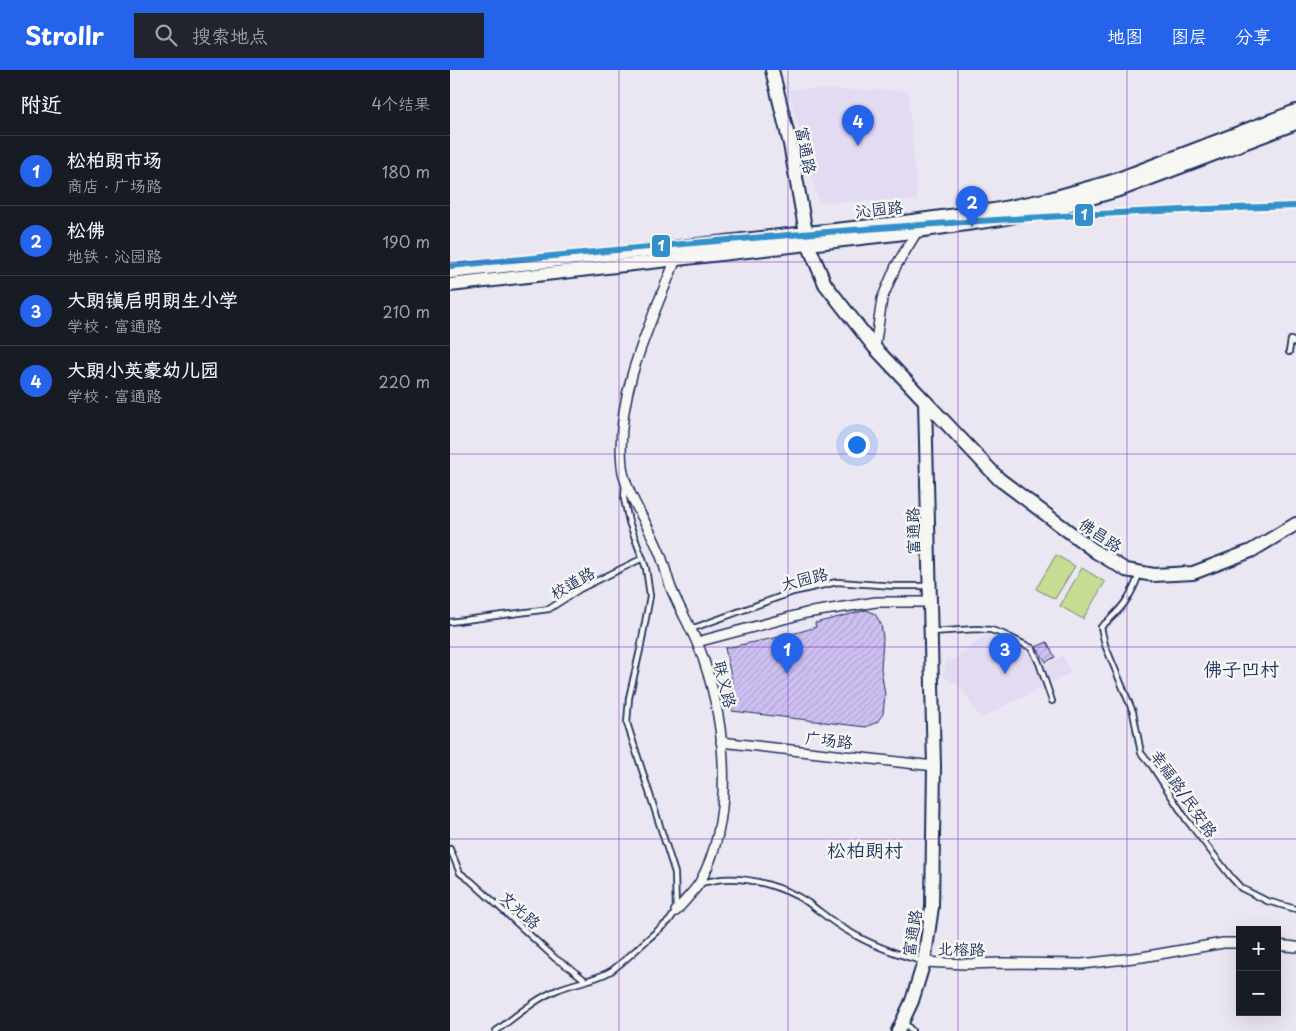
<!DOCTYPE html>
<html lang="zh">
<head>
<meta charset="utf-8">
<style>
  :root { --surface:#171b24; --page:#20242c; --text:#f1f3f6; --muted:#9ea1a6; --line:#363941; --accent:#2563eb }
  body { margin:0; font-family:"Playpen Sans","LXGW WenKai TC",sans-serif; background:var(--page); color:var(--text) }
  .controls { position:absolute; right:15px; bottom:15px; display:grid; overflow:hidden; border-radius:0px; box-shadow:0 5px 20px #0002 }
  .controls button { width:45px; height:45px; display:grid; place-items:center; padding:0; border:0; border-bottom:1px solid var(--line); background:var(--surface); color:var(--text); font:25px sans-serif }
  .you { position:absolute; left:406px; top:374px; width:18px; height:18px; margin:-12px; border:4px solid #fff; border-radius:50%; background:#1a73e8; box-shadow:0 0 0 8px #1a73e833 }
  .badge { display:grid; place-items:center; width:32px; height:32px; border-radius:50%; background:var(--accent); color:#fff; font-size:16px; font-weight:700 }
  .pin { position:absolute; translate:-50% -41px; filter:drop-shadow(0 1px 2px #0008) }
  .pin::after { content:''; position:absolute; top:26px; width:18px; height:15px; background:inherit; clip-path:polygon(0 0,100% 0,50% 100%) }
  .list { margin:0; padding:0; list-style:none }
  h2 { display:flex; justify-content:space-between; align-items:center; height:65px; margin:0; padding:0 20px; font-size:21px }
  h2 small { font-size:16px; font-weight:400; color:var(--muted) }
  .list li { display:grid; grid-template-columns:32px 1fr auto; gap:15px; align-items:center; box-sizing:border-box; height:70px; padding:0 20px; border-top:1px solid var(--line) }
  .list b { display:block; font-size:19px; white-space:nowrap }
  .list p { margin:0; font-size:16px; white-space:nowrap; color:var(--muted) }
  .list em { font-size:16px; font-style:normal; color:var(--muted) }
  .icon { flex:none; width:28px; height:28px; fill:none; stroke:currentColor; stroke-width:2; stroke-linecap:round; stroke-linejoin:round }
  .map { position:relative; flex:none; width:846px; height:961px; overflow:hidden }
  header { display:flex; align-items:center; gap:30px; box-sizing:border-box; height:70px; padding:0 25px; background:var(--accent); color:#fff }
  header strong { font-size:24px }
  nav { display:flex; gap:28px; margin-inline-start:auto; font-size:18px }
  .search { width:350px; height:45px; background:var(--page); display:flex; align-items:center; gap:12px; box-sizing:border-box; padding:0 18px; border-radius:0px; color:var(--muted); font-size:19px }
  main { display:flex }
  aside { flex:1; background:var(--surface) }
  .map>svg:first-child { display:block }
  .built { fill:#e2dbf2 }
  .garden { fill:#c5dc92; stroke:#708678 }
  .building { fill:url(#building-hatch); stroke:#1b2f5e }
  .lines { fill:none; stroke-linecap:round; stroke-linejoin:round }
  .lane-casing { stroke:#1b2f5e; stroke-width:8 }
  .street-casing { stroke:#1b2f5e; stroke-width:12 }
  .secondary-casing { stroke:#1b2f5e; stroke-width:16 }
  .lane { stroke:#f6f6f2; stroke-width:4.5 }
  .street { stroke:#f6f6f2; stroke-width:9 }
  .secondary { stroke:#f6f6f2; stroke-width:12 }
  .metro-1-casing { stroke:#f6f6f2; stroke-width:10 }
  .metro-1 { stroke:#3190cb; stroke-width:6 }
  .grid { fill:none; stroke:#7b2cbf; stroke-width:1; stroke-opacity:0.55 }
  .labels { text-anchor:middle; dominant-baseline:central; stroke-width:5; stroke-linejoin:round; paint-order:stroke }
  .street-label { font-size:16px; fill:#1b2f5e; stroke:#f6f6f2 }
  .quarter-label { font-size:19px; fill:#1b2f5e; stroke:#f6f6f2 }
  .line-badge { stroke:#f6f6f2; stroke-width:2 }
  .badge-label { font-size:14px; text-anchor:middle; font-weight:bold; fill:#fff }
</style>
</head>
<body>
<header>
<strong>Strollr</strong>
<div class="search"><svg class="icon" aria-label="search" viewBox="0 0 24 24"><circle cx="10" cy="10" r="6"/><path d="M15 15l6 6"/></svg>搜索地点</div>
<nav><a>地图</a><a>图层</a><a>分享</a></nav>
</header>
<main>
<aside>
<h2>附近<small>4个结果</small></h2>
<ul class="list">
<li><span class="badge">1</span><div><b>松柏朗市场</b><p>商店 · 广场路</p></div><em>180 m</em></li>
<li><span class="badge">2</span><div><b>松佛</b><p>地铁 · 沁园路</p></div><em>190 m</em></li>
<li><span class="badge">3</span><div><b>大朗镇启明朗生小学</b><p>学校 · 富通路</p></div><em>210 m</em></li>
<li><span class="badge">4</span><div><b>大朗小英豪幼儿园</b><p>学校 · 富通路</p></div><em>220 m</em></li>
</ul>
</aside>
<div class="map">
<svg width="846" height="961" viewBox="0 0 846 961">
  <defs>
    <pattern id="building-hatch" width="6" height="6" patternUnits="userSpaceOnUse" patternTransform="scale(1.25)"><rect width="6" height="6" fill="#cfc0f2"/><path d="M-1 1l2-2M0 6l6-6M5 7l2-2" fill="none" stroke="#b1a5d2"/></pattern>
  </defs>
  <rect width="100%" height="100%" fill="#eae6f2"/>
  <filter id="ink" filterUnits="userSpaceOnUse"><feTurbulence type="fractalNoise" baseFrequency=".02" numOctaves="2"/><feDisplacementMap in="SourceGraphic" scale="10" xChannelSelector="R" yChannelSelector="G"/><feConvolveMatrix kernelMatrix="1 2 1 2 8 2 1 2 1" color-interpolation-filters="sRGB"/></filter>
  <g filter="url(#ink)">
    <g class="built">
      <path d="M338,19L458,21L467,130L369,132Z"/>
      <path d="M544,564L580,581L582,583L588,598L613,586L621,603L531,648L508,614L493,606L497,589L504,590L532,567Z"/>
    </g>
    <g class="garden">
      <path d="M606,485L625,496L605,529L586,519Z"/>
      <path d="M632,498L655,512L633,549L610,536Z"/>
    </g>
    <g class="building">
      <path d="M417,540L425,544L431,554L433,568L431,599L435,625L433,644L427,652L416,657L282,641V611L275,578L339,565L366,557L365,553Z"/>
      <path d="M597,572L605,587L596,592L586,577Z"/>
    </g>
    <g class="lines">
      <g class="lane-casing">
        <g id="lane">
          <path d="M839,282L841,270L846,273"/>
          <path d="M689,504C681,528 670,541 651,557L655,575L683,642L691,683L702,696L736,749L781,807L791,818L817,831L846,839"/>
          <path d="M0,552L99,539L130,519L193,488"/>
          <path d="M241,559L343,522L387,512L444,516H477"/>
          <path d="M482,562L526,559L541,560L553,564L582,578L589,593L602,631"/>
          <path d="M0,779L10,803L21,811L106,889L120,898L135,910"/>
          <path d="M250,813C257,812 265,810 273,809C300,807 334,817 357,832C371,842 383,853 398,861C421,875 446,884 472,891"/>
          <path d="M454,952L462,961"/>
          <path d="M46,961C65,947 85,929 107,920C125,912 144,911 161,901C180,887 200,866 219,851L226,841L225,803L177,653L179,628L190,580L200,526L196,498L179,452L174,429L175,415"/>
        </g>
      </g>
      <g class="street-casing">
        <g id="street">
          <path d="M226,189C200,254 165,324 172,396C175,423 198,453 208,479C214,491 216,505 221,518C231,543 246,565 254,591C276,656 285,750 250,812C244,822 234,831 226,841"/>
          <path d="M425,278L432,229L446,196L468,160"/>
          <path d="M247,572L356,543L426,532H479"/>
          <path d="M271,672L484,696"/>
          <path d="M827,875L846,877"/>
          <path d="M474,892L515,894L552,893L632,894L692,887L773,873H790"/>
        </g>
      </g>
      <g class="secondary-casing">
        <g id="secondary">
          <path d="M322,0L340,74L358,174L375,214L425,278L475,331L484,696L482,837L474,892L462,931L448,961"/>
          <path d="M0,202L440,154L544,140L599,129L663,111L846,41"/>
          <path d="M0,215L446,164L551,149L606,138L672,119L846,53"/>
          <path d="M475,331L549,409L646,482L676,500L704,505L743,503L801,481L846,454"/>
        </g>
      </g>
      <use href="#lane" class="lane"/>
      <use href="#street" class="street"/>
      <use href="#secondary" class="secondary"/>
      <g class="metro-1-casing">
        <path id="metro-1" d="M0,196C282,168 563,144 846,136"/>
      </g>
      <use href="#metro-1" class="metro-1"/>
    </g>
  </g>
  <path class="grid" d="M169,0V961M338,0V961M508,0V961M677,0V961M0,192H846M0,384H846M0,577H846M0,769H846"/>
  <g class="labels">
    <g class="street-label">
      <text transform="translate(357 80) rotate(79)">富通路</text>
      <text transform="translate(429 138) rotate(-6)">沁园路</text>
      <text transform="translate(462 461) rotate(-91)">富通路</text>
      <text transform="translate(651 464) rotate(34)">佛昌路</text>
      <text transform="translate(354 508) rotate(-14)">大园路</text>
      <text transform="translate(122 512) rotate(-30)">校道路</text>
      <text transform="translate(276 614) rotate(76)">联义路</text>
      <text transform="translate(379 669) rotate(6)">广场路</text>
      <text transform="translate(735 723) rotate(55)">幸福路/民安路</text>
      <text transform="translate(71 839) rotate(42)">文光路</text>
      <text transform="translate(461 863) rotate(-81)">富通路</text>
      <text transform="translate(511 878) rotate(1)">北榕路</text>
    </g>
    <g class="quarter-label">
      <text x="791" y="598">佛子凹村</text>
      <text x="415" y="779">松柏朗村</text>
    </g>
  </g>
  <g class="line-badge">
    <rect x="624" y="133" width="20" height="24" rx="5" fill="#3190cb"/>
    <rect x="201" y="164" width="20" height="24" rx="5" fill="#3190cb"/>
  </g>
  <g class="badge-label">
    <text x="634" y="150">1</text>
    <text x="211" y="181">1</text>
  </g>
</svg>
<div class="controls">
<button>+</button>
<button>−</button>
</div>
<div class="you"></div>
<div class="pin badge" style="left:337px;top:604px">1</div>
<div class="pin badge" style="left:522px;top:157px">2</div>
<div class="pin badge" style="left:555px;top:604px">3</div>
<div class="pin badge" style="left:408px;top:76px">4</div>
</div>
</main>
</body>
</html>
